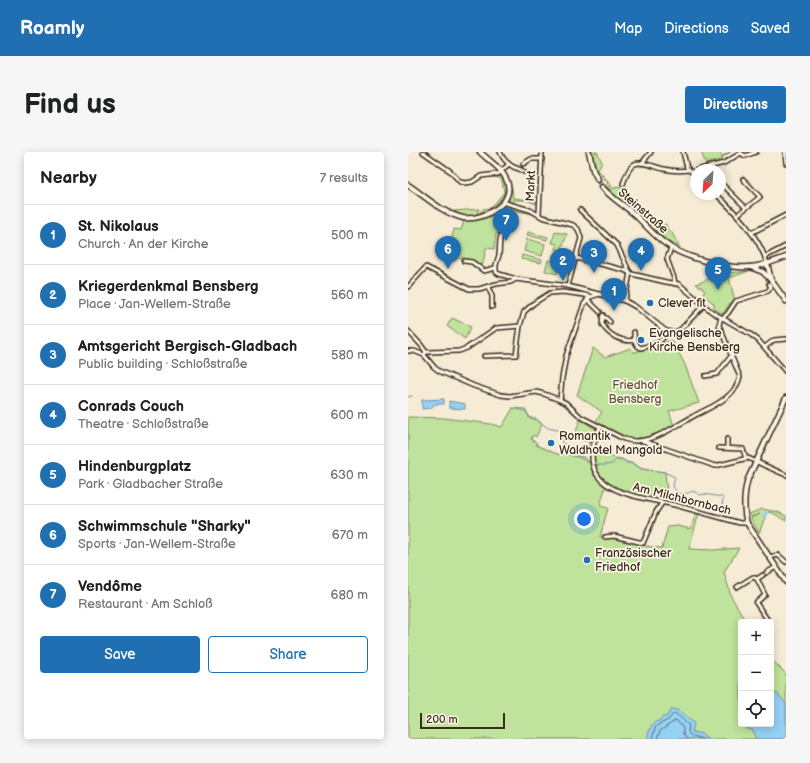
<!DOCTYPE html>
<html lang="en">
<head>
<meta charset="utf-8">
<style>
  :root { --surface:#fff; --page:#f6f6f6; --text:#202124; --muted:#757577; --line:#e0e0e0; --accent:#1f6fb2 }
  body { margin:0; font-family:"Balsamiq Sans",sans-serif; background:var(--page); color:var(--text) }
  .controls { position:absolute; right:12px; bottom:12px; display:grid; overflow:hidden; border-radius:4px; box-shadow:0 2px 10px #0003 }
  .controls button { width:36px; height:36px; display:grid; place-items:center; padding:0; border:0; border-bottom:1px solid var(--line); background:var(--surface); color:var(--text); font:20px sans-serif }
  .compass { position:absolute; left:282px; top:12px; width:36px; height:36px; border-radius:50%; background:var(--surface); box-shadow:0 2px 10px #0003; rotate:205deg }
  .scale { position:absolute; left:12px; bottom:10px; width:85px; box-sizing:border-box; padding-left:4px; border:2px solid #3b2a1e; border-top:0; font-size:11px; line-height:14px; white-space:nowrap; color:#3b2a1e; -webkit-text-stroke:3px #fcf5e5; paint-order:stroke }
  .you { position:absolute; left:176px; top:367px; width:14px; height:14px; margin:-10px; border:3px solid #fff; border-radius:50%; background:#1a73e8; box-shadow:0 0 0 6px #1a73e833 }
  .badge { display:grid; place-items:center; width:26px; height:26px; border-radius:50%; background:var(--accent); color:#fff; font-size:13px; font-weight:700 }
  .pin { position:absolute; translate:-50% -33px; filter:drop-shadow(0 1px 2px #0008) }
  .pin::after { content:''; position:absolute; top:21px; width:14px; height:12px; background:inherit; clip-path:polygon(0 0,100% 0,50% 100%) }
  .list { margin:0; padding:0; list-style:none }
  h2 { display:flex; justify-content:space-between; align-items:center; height:52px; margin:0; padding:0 16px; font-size:17px }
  h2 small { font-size:13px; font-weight:400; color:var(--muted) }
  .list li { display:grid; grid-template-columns:26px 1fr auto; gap:12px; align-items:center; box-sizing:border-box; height:60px; padding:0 16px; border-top:1px solid var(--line) }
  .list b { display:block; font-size:15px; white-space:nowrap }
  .list p { margin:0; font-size:13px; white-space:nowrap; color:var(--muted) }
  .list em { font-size:13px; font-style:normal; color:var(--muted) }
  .actions { display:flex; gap:8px; padding:12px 16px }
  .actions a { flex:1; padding:9px 0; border:1px solid var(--accent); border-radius:4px; text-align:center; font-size:14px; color:var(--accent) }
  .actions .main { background:var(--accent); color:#fff }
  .icon { flex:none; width:22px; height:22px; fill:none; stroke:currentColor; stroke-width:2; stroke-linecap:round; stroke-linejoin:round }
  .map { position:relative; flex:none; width:378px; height:587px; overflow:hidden; border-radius:4px }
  header { display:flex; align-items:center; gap:24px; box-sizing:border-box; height:56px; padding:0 20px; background:var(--accent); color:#fff }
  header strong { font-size:19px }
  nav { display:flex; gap:22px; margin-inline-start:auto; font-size:14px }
  .intro { display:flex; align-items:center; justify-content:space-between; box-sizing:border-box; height:96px; padding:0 24px }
  h1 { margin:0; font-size:28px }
  .button { padding:10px 18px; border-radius:4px; background:var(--accent); color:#fff; font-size:14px; font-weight:700 }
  main { display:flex; gap:24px; padding:0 24px }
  aside { flex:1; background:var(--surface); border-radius:4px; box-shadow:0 2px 10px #0003 }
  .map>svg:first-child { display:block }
  .green { fill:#bfe29c; stroke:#7d865d }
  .water { fill:#95d0f5; stroke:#718e9f }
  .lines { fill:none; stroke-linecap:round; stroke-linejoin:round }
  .shore { stroke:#5f6c74; stroke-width:1 }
  .stream { stroke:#718e9f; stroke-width:1 }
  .canal { stroke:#95d0f5; stroke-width:3 }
  .secondary-tunnel { stroke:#d1c4b0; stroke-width:4; stroke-dasharray:4 2; stroke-linecap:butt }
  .street-casing { stroke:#3b2a1e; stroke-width:6 }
  .secondary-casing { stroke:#3b2a1e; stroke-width:7 }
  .street { stroke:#fcf5e5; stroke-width:3 }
  .secondary { stroke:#fcf5e5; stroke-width:4 }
  .tram { stroke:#3b2a1e; stroke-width:1 }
  .poi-dot { fill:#1f6fb2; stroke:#fcf5e5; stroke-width:1.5 }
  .labels { text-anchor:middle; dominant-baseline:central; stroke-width:3.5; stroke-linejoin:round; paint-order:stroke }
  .street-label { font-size:12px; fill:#3b2a1e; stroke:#fcf5e5 }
  .poi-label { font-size:12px; fill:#3b2a1e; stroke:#fcf5e5; text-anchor:start }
  .park-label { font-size:12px; fill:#5c583e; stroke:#fcf5e5 }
</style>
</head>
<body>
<header>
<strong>Roamly</strong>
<nav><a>Map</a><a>Directions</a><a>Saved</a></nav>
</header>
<div class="intro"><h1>Find us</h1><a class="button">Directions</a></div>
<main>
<aside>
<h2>Nearby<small>7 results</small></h2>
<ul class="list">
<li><span class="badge">1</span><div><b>St. Nikolaus</b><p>Church · An der Kirche</p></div><em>500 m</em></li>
<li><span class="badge">2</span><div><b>Kriegerdenkmal Bensberg</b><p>Place · Jan-Wellem-Straße</p></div><em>560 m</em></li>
<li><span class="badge">3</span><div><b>Amtsgericht Bergisch-Gladbach</b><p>Public building · Schloßstraße</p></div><em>580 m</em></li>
<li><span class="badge">4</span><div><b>Conrads Couch</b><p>Theatre · Schloßstraße</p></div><em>600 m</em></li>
<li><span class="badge">5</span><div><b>Hindenburgplatz</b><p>Park · Gladbacher Straße</p></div><em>630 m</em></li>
<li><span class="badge">6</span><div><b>Schwimmschule &quot;Sharky&quot;</b><p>Sports · Jan-Wellem-Straße</p></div><em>670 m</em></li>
<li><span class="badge">7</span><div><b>Vendôme</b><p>Restaurant · Am Schloß</p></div><em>680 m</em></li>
</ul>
<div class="actions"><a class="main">Save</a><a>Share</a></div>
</aside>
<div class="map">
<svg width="378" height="587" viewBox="0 0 378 587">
  <rect width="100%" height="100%" fill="#f6ebd4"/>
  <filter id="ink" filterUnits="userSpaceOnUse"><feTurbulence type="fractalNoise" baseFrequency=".025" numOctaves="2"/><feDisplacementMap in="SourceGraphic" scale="8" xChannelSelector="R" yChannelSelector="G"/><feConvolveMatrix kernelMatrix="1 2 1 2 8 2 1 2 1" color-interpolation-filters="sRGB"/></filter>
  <g filter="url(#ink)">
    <g class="green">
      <path d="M184,0H189L194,10L190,18L204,34L198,36L197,34L200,31L194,24L190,23Z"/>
      <path d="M293,0H312L315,7L298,12Z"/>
      <path d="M91,24C115,39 68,77 46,59L71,57L69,61H72L75,57L83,56L96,40L94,29L91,26L87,25Z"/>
      <path d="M212,35L219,41L220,43H221L227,61L200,37Z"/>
      <path d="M104,36L105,46L128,49V52L118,48H105L104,50H106V52L102,51L101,47Z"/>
      <path d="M97,54L117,59L125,62L103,58L92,61L93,69L90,81L88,82L86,97L78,96L74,116C67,111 53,100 46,110L29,106L34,88L43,90L46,77L53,78L56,69C67,70 77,68 87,62C90,59 93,56 97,54Z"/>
      <path d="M258,72L259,77L264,81L272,96L257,87L245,77Z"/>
      <path d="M120,80L140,85L139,88L119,83Z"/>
      <path d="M147,80L159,82L153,99L148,98L149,92L144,91Z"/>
      <path d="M119,87L137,92L134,104L116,99Z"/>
      <path d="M146,102L153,104L149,122L137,119L140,108L144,109Z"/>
      <path d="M114,103L134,108L133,111L113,107Z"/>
      <path d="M300,114L318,117L320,120C325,121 334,120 341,119L321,126L327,149L325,152L322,151L315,162L306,157V152L295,142L297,139L294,137V135H292L288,132L303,126Z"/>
      <path d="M44,166L63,175L57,187L39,174Z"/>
      <path d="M264,188L277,213L291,251L261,259L266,274C254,280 238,289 224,288C213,287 198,276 187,271L194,260L169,243L185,196L197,205L223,196L225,200H228Z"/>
      <path d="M105,256C115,258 118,253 121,266H127L134,272L128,285L125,283L123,287L129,291L128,293L149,302H160L176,305L182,311L184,318L189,325L198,333L192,354L200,356L192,385C214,386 233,395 254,396L260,375L270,374L283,377L288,360L291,361L281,397L305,398L331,396L316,420L323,444L338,470H333V572H363V507L378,522V587H0V265L36,266L83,272L94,275Z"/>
      <path d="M172,267L188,277L183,295L180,294L181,290L166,286Z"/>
      <path d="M186,297L204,305L212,307L210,308L214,307L219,311H224L234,317L257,320L259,341H248L243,347C221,342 195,335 186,312L191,313L186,312Z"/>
      <path d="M354,357L370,360L378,364V369L365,361L359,360L351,381L343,366L352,362L342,365L341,362Z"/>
    </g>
    <g class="water">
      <path d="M36,247V252H27L23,256L14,257V248Z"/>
      <path d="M41,249L57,252V257L41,256Z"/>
      <path d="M363,540L370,542L378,552V587H348L345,578L339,577L338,575L340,572H363Z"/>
      <path d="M264,557C274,558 278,566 285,570L286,573L284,579L285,580L294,582L301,587H239C241,580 243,569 251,569L254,565H258Z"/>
    </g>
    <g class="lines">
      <g class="shore">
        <path d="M244,587L248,574L260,568L266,561C273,564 275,570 281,573L280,579L282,583L294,587"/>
        <path d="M249,587L252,579L268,568L275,576V582L279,587"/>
      </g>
      <g class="stream">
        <path d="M0,245L4,244"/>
        <path d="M105,256L117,259L121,265L129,268L140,276L154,279V291L158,293"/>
        <path d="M156,296L157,294"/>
        <path d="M156,297C161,306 167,303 174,307C176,308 178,309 180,310"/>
        <path d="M189,313H196L204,312L208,308L213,307L221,311H225L234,317L256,320L267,325L265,334C270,345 277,342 285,339L292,343L296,342L314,345L315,346L313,363L332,369L334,368"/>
      </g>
      <path class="canal" d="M356,364L359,360"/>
      <path class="secondary-tunnel" d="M190,28L194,35"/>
      <g class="street-casing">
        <g id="street">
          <path d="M15,0L42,19L52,30L57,31L64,30L73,24L90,22L101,12"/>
          <path d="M92,0C94,5 99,11 104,14C108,17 112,16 116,20"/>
          <path d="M275,0L279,16L288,24"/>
          <path d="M377,0L378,11"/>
          <path d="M234,11L243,0"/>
          <path d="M115,12L123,7H134"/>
          <path d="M289,18L316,11L333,1L337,4L348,0"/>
          <path d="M312,30L338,56"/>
          <path d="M215,32C217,26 220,17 225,13C232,7 248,16 256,17C264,19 273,19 281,18"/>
          <path d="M308,42C328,61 351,84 359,111"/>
          <path d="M95,50L101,52L122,58L134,65L165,73L170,77L173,86L160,134"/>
          <path d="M172,58L209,93L221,119"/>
          <path d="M131,62L134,0"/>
          <path d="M329,63L352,45L335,27"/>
          <path d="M96,74L92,87L91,103L88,113V120L91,122L108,127"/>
          <path d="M343,81L378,63"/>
          <path d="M263,96L259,107L266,126L267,132"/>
          <path d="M357,105L378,94"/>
          <path d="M168,106L216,118L224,122L258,130L271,132L304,160L342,182L350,188L378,220"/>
          <path d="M56,109L64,110L76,119L87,116"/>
          <path d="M0,135L18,115L61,137H71L88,132L103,130L108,127L160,134L217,149L228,155L258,179L266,181L273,177L296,153"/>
          <path d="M80,135L84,144V155"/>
          <path d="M179,147L192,160"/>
          <path d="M217,149L222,120"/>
          <path d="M195,163L194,172C200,183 214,191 227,188"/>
          <path d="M194,165L198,166L202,170"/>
          <path d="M315,166L320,161L328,149L360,139L363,135L361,132"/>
          <path d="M0,179L13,193L18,200"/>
          <path d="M226,180C226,186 227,194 233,196L250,191L261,180"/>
          <path d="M357,195L366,188L378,187"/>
          <path d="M0,199H6L16,203L18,200H21L51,199L59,196L88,176L112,174L116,160L126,151L142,141L155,140L177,143L182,145L192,142"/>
          <path d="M16,203L26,215L31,219L66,234L93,243L102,244L128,240L136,242L152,248L158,251L173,265L216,287C239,295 264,276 284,265C296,258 311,253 321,243C327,238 330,232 332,225L311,173L313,165"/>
          <path d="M76,204L108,203L112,174"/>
          <path d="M297,224L309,222L324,203"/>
          <path d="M152,248L154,226L158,204L176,152L182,145"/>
          <path d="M192,275C162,339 222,343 267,353C289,359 311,365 332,371H339"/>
          <path d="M319,287V296"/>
          <path d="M235,289L307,314L340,306L378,323"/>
          <path d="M311,296L335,297L338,307"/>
          <path d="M197,385L206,384L235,391L248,360L254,351"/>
          <path d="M362,405L370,403L378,410"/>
          <path d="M358,421L368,415"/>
          <path d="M349,427L355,423"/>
          <path d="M329,435L345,425L349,427L357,443L348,451L361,470"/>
        </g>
      </g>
      <g class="secondary-casing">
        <g id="secondary">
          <path d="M181,0L185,18L190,28"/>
          <path d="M0,33C17,44 34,61 55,66C74,69 108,52 99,29C94,16 81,9 72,0"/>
          <path d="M194,35C203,46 216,53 227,63C237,72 246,84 258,92C274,105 319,117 340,115C353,115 366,109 378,105"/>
          <path d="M359,111L363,128L378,149"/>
          <path d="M342,115L355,120L363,128"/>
          <path d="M378,246L340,327C336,339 335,358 339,371L378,430"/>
        </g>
      </g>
      <use href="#street" class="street"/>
      <use href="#secondary" class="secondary"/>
      <path class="tram" d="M314,5L322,0"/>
    </g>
  </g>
  <g class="poi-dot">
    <circle cx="242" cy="151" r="4"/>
    <circle cx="233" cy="188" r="4"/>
    <circle cx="143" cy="291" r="4"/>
    <circle cx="179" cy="408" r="4"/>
  </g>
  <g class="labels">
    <g class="street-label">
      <text transform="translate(123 34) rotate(-87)">Markt</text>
      <text transform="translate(235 59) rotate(41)">Steinstraße</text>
      <text transform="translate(274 347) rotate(14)">Am Milchbornbach</text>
    </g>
    <g class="poi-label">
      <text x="250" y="151">Clever fit</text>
      <text x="241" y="181">Evangelische<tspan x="241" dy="14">Kirche Bensberg</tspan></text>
      <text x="151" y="284">Romantik<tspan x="151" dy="14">Waldhotel Mangold</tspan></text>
      <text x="187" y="401">Französischer<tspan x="187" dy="14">Friedhof</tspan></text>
    </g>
    <g class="park-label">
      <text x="227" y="233">Friedhof<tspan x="227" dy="14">Bensberg</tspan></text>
    </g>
  </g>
</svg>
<div class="controls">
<button>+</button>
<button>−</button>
<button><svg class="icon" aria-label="locate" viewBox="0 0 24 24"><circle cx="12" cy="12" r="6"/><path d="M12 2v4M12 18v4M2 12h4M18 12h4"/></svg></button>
</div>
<svg class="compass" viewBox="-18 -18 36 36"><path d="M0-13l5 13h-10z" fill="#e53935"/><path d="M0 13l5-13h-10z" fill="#757577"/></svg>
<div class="scale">200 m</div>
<div class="you"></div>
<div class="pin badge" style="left:206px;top:159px">1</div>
<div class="pin badge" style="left:155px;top:129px">2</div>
<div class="pin badge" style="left:186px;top:121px">3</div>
<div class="pin badge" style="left:233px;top:119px">4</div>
<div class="pin badge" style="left:310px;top:138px">5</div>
<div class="pin badge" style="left:40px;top:117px">6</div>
<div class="pin badge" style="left:98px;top:89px">7</div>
</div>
</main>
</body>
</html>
